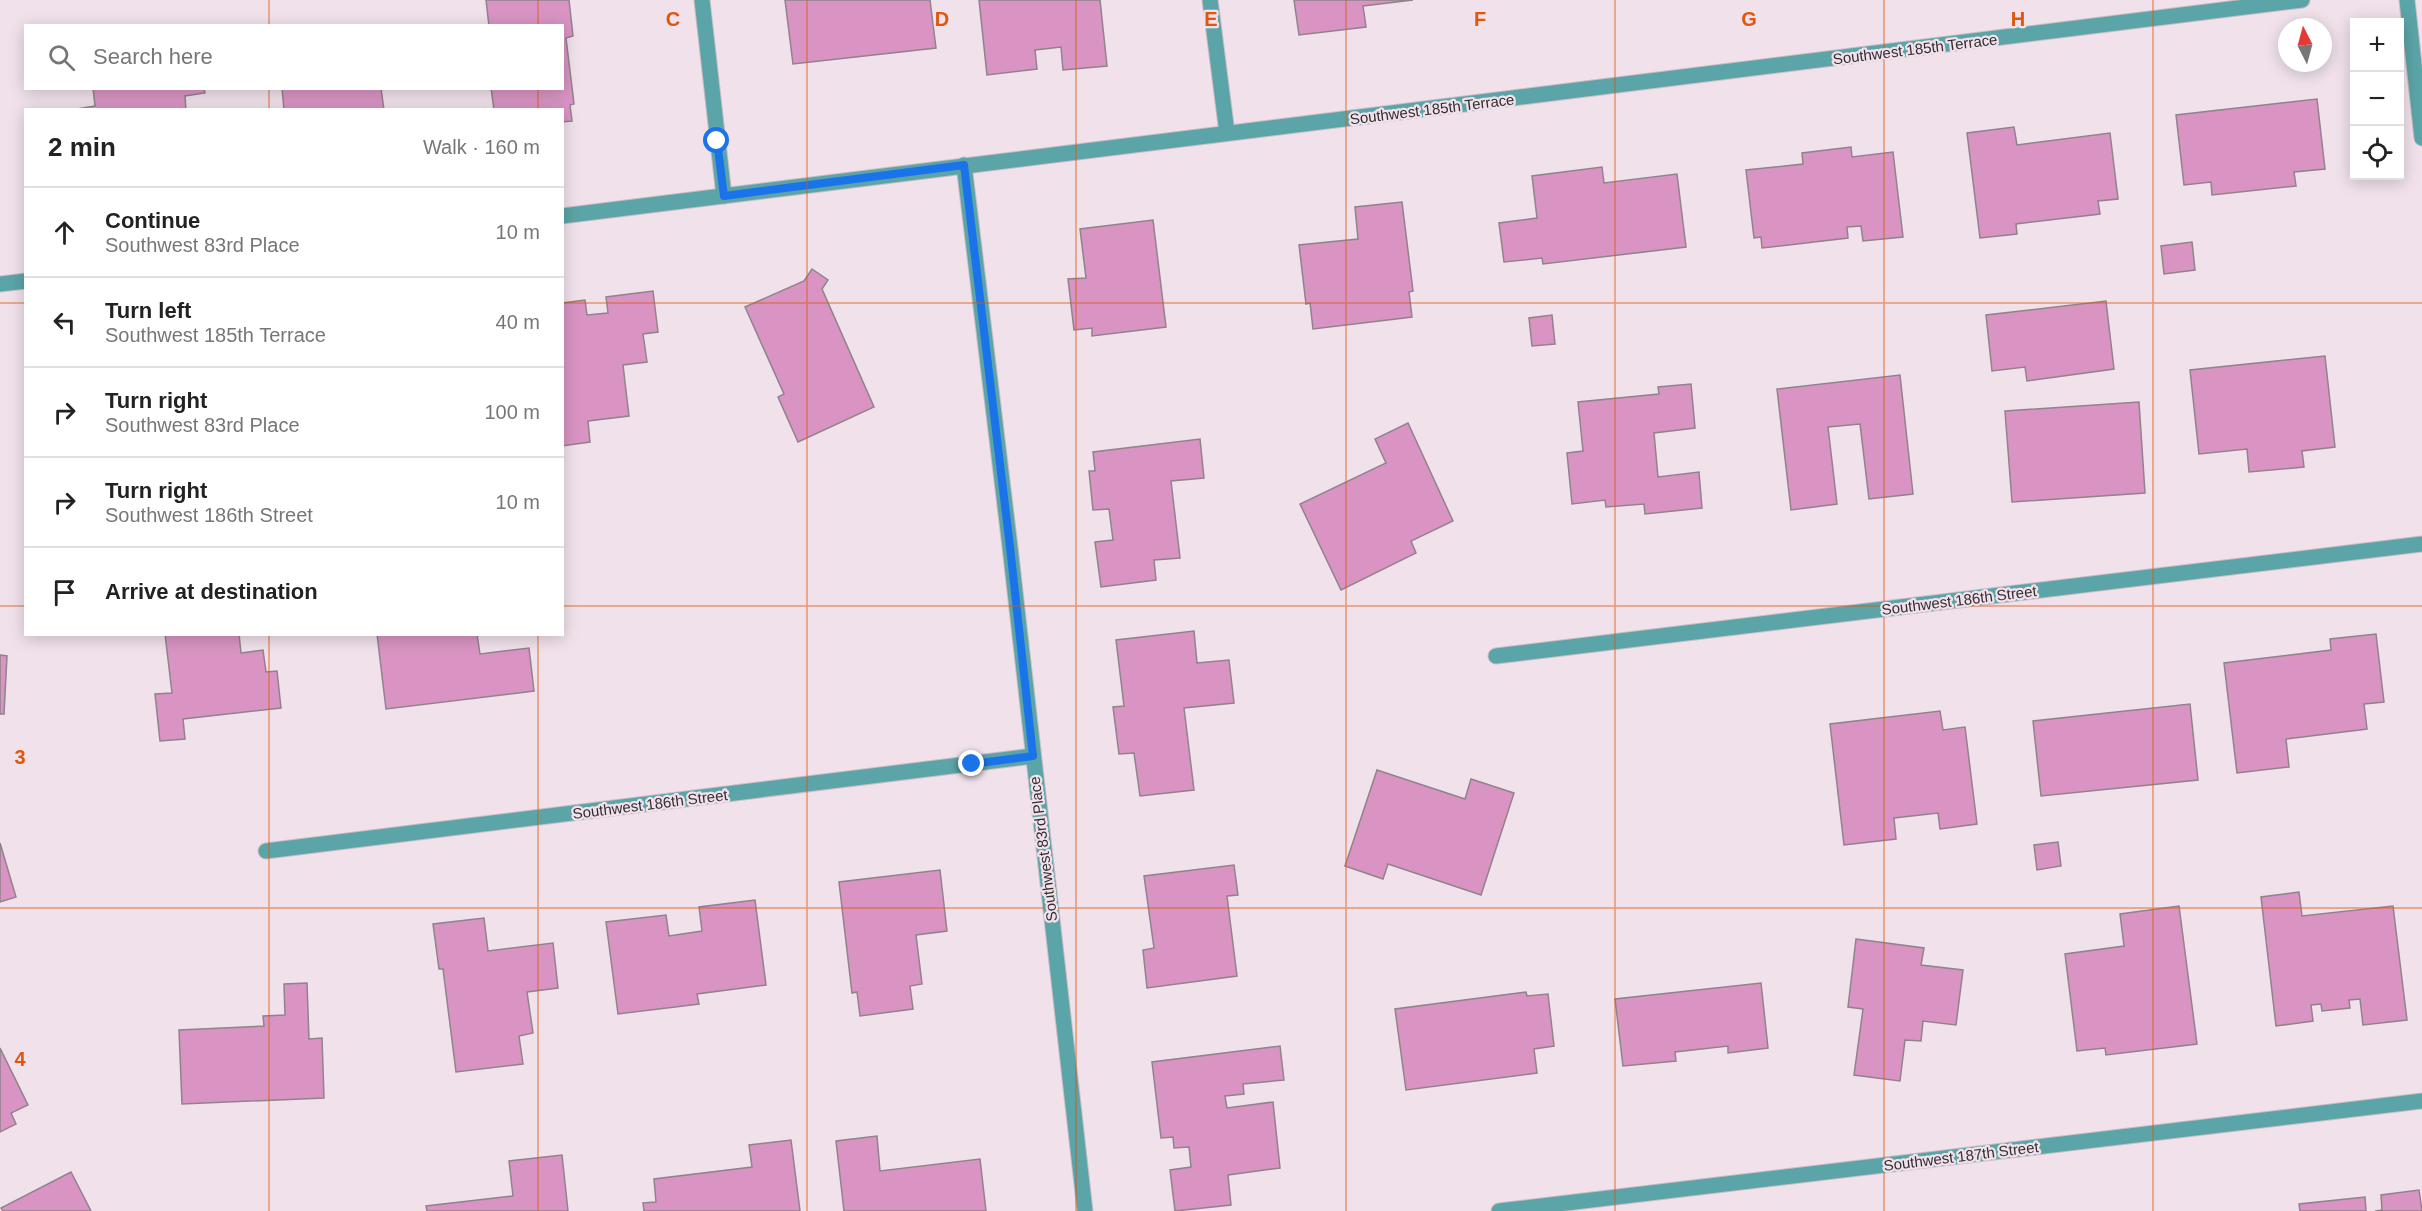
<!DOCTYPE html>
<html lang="en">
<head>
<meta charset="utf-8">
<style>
  :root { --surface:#fff; --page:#f2f2f2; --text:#222; --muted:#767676; --line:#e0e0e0 }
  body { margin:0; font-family:Arial,sans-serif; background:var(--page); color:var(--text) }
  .controls { position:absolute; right:18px; top:18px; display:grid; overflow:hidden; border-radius:0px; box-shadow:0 3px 15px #0003 }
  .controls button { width:54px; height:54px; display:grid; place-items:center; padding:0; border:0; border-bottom:2px solid var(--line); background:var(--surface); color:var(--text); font:30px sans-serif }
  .compass { position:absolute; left:2278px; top:18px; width:54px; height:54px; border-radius:50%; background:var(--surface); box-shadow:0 3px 15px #0003; rotate:354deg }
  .stop { position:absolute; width:18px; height:18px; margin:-14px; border:4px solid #1a73e8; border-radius:50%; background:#fff }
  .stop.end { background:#1a73e8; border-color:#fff; box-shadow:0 2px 6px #0008 }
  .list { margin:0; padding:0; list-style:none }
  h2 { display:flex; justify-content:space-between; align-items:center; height:78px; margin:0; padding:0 24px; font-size:26px }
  h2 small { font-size:20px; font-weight:400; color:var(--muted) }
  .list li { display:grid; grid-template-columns:39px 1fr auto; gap:18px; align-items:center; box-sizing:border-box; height:90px; padding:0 24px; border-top:2px solid var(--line) }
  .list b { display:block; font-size:22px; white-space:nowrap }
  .list p { margin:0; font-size:20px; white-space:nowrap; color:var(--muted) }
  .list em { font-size:20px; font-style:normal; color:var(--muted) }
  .icon { flex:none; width:33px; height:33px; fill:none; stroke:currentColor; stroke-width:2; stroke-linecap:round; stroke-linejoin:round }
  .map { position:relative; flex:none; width:2422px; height:1211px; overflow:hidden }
  .search { position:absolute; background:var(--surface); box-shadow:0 3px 15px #0003; left:24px; top:24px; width:540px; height:66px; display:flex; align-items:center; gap:15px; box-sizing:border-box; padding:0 21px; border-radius:0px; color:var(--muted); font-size:22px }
  .panel { position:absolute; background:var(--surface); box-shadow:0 3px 15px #0003; left:24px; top:108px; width:540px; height:528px; border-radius:0px }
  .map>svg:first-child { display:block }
  .building { fill:#d994c3; stroke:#90838c; stroke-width:1.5 }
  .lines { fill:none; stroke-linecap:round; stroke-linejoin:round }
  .minor-casing { stroke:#cabdc5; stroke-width:17 }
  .tertiary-casing { stroke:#cabdc5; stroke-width:17 }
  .minor { stroke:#5ba4a7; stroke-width:15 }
  .tertiary { stroke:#5ba4a7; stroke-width:15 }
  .route { stroke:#1a73e8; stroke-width:8 }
  .grid { fill:none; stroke:#df570e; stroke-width:1.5; stroke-opacity:0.55 }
  .labels { text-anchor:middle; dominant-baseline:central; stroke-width:4.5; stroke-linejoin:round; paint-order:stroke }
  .street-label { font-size:15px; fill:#332d31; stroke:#f0e1ea }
  .grid-label { font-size:20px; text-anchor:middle; font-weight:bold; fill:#df570e; stroke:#f0e1ea; stroke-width:4.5; stroke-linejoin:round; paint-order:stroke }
</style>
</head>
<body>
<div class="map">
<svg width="2422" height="1211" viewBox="0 0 2422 1211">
  <rect width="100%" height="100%" fill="#f0e1ea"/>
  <g class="building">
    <path d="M486,0H569L573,36L566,38L574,104L570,105L572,121L562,122V110H494L491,88H562V26H489Z"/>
    <path d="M785,0H930L936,48L793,64Z"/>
    <path d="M979,0H1100L1107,66L1063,70L1061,47L1035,50L1037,69L987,75Z"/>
    <path d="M1294,0H1413L1363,6L1366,27L1299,35Z"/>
    <path d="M93,88H204L205,93L185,96L186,110H71L95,106Z"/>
    <path d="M282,88H381L384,110H284Z"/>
    <path d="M2317,99L2325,169L2294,172L2296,186L2212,195L2211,182L2184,185L2176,115Z"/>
    <path d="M2014,127L2017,145L2110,133L2118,199L2098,201L2100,214L2016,224L2017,234L1980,238L1967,133Z"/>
    <path d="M1851,147L1852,157L1893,152L1903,237L1863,241L1861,226L1847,227L1848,238L1762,248L1761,237L1754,238L1746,170L1803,164L1802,153Z"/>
    <path d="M1602,167L1604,183L1677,174L1686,247L1543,264L1542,258L1504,262L1499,223L1537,218L1532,176Z"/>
    <path d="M1402,202L1413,291L1409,292L1412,317L1313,329L1310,303L1306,304L1299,245L1358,239L1355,207Z"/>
    <path d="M1153,220L1166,327L1092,336V328L1074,330L1068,279L1086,278L1080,229Z"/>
    <path d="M2192,242L2195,270L2164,274L2161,246Z"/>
    <path d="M812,269L828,280L822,289L874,407L798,442L778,397L784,394L745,307L804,281Z"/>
    <path d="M653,291L658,332L643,334L647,362L623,365L629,416L588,421L590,442L562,446V303L585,300L587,315L608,313L606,297Z"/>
    <path d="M2106,301L2114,369L2027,381L2025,367L1992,371L1986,315Z"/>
    <path d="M1552,315L1555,344L1532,346L1529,318Z"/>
    <path d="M2325,356L2335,447L2302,451L2304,467L2249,472L2247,449L2199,454L2190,370Z"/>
    <path d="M1900,375L1913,494L1869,499L1860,424L1828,427L1837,504L1791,510L1777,389Z"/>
    <path d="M1691,384L1695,428L1654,433L1658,477L1699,472L1702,508L1645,514L1644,504L1606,507L1605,500L1572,504L1567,453L1583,451L1578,402L1659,394L1658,387Z"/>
    <path d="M2139,402L2145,493L2012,502L2005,411Z"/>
    <path d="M1408,423L1453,521L1411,541L1416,553L1341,590L1300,504L1386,463L1375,439Z"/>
    <path d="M1200,439L1204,478L1171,481L1180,558L1154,560L1156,580L1101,587L1095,542L1113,540L1109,509L1093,510L1089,471H1095L1093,452Z"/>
    <path d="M1194,631L1197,663L1229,660L1234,703L1184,708L1194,790L1140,796L1134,753L1119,754L1113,707L1124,706L1116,640Z"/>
    <path d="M165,634H239L241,653L263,650L266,672L277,671L281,708L183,719L185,739L160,741L155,694L172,693Z"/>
    <path d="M377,634H477L480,654L529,648L534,691L386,709Z"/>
    <path d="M2376,634L2384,702L2364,704L2367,729L2286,739L2289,767L2237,773L2224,663L2331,650L2330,639Z"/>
    <path d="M0,655L7,656L4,714H0Z"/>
    <path d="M2190,704L2198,780L2041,796L2033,721Z"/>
    <path d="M1940,711L1943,730L1965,727L1977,824L1940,829L1938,813L1894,818L1896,839L1844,845L1830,724Z"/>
    <path d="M1377,770L1465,799L1471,779L1514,793L1481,895L1388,864L1383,879L1345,866Z"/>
    <path d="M2058,842L2061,866L2037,870L2034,845Z"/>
    <path d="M0,843L16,897L0,902Z"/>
    <path d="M1234,865L1238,895L1227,896L1237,976L1147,988L1143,950L1154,948L1144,876Z"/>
    <path d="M940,870L947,931L916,935L922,984L910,986L913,1009L860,1016L857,992L852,993L839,882Z"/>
    <path d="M2299,892L2302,916L2393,906L2407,1020L2363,1025L2360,999L2349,1000L2350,1008L2322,1011L2321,1004L2311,1005L2313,1021L2276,1026L2261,897Z"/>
    <path d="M755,900L766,985L697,994L699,1004L618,1014L606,922L666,915L669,936L702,931L699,907Z"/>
    <path d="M2179,906L2197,1044L2106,1055L2105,1048L2077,1051L2065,954L2124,946L2120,914Z"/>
    <path d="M484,918L488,951L553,943L558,988L527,992L533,1033L519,1036L523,1064L456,1072L443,969H439L433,924Z"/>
    <path d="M1856,939L1924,948L1921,965L1963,970L1956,1025L1923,1021L1921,1041L1905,1040L1900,1081L1854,1075L1863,1009L1848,1007Z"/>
    <path d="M307,983L309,1039L322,1038L324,1098L182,1104L179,1030L264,1026L263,1016L285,1015L284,984Z"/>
    <path d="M1761,983L1768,1048L1728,1053V1046L1675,1052L1676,1061L1623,1066L1615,999Z"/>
    <path d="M1526,992L1527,996L1548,994L1554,1046L1534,1049L1537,1073L1406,1090L1395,1009Z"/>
    <path d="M1280,1046L1284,1080L1243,1084L1244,1094L1225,1096L1227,1108L1273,1102L1280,1168L1228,1175L1231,1205L1175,1211L1170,1170L1191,1167L1189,1147L1174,1148L1173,1137L1161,1138L1152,1062Z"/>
    <path d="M0,1048L28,1105L11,1113L16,1124L0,1132Z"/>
    <path d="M877,1136L880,1171L980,1159L986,1211H844L836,1141Z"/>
    <path d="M791,1140L800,1211H644L643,1203L656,1202L654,1179L752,1167L749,1145Z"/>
    <path d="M562,1155L568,1211H427L426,1206L513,1196L509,1161Z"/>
    <path d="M71,1172L91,1211H3L1,1208Z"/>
    <path d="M2419,1190L2422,1211H2375L2382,1210L2381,1195Z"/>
    <path d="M2365,1197L2366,1211H2300L2299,1204Z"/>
  </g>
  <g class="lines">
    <g class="minor-casing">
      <g id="minor">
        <path d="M702,0L724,196"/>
        <path d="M1210,0L1227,133"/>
        <path d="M964,165L1010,547L1085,1211"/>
        <path d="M562,216L2302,0"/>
        <path d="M0,284L26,281"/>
        <path d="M1496,656L2422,544"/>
        <path d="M266,851L1033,756"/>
        <path d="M1499,1211L2422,1101"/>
      </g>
    </g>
    <g class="tertiary-casing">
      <path id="tertiary" d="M2407,0L2422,138"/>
    </g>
    <use href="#minor" class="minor"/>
    <use href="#tertiary" class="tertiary"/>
  </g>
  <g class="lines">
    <path class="route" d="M717,141L724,196L964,165L1010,547L1033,756L972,764"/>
  </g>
  <path class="grid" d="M269,0V26M538,0V26M807,0V1211M1076,0V1211M1346,0V1211M1615,0V1211M1884,0V1211M2153,0V1211M269,88V110M538,88V110M0,303H26M562,303H2422M0,606H26M562,606H2422M269,634V1211M538,634V1211M0,908H2422"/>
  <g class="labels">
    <g class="street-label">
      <text transform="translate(1915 49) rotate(-7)">Southwest 185th Terrace</text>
      <text transform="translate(1432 109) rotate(-7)">Southwest 185th Terrace</text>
      <text transform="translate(1959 600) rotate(-7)">Southwest 186th Street</text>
      <text transform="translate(650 804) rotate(-7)">Southwest 186th Street</text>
      <text transform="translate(1043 849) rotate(-97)">Southwest 83rd Place</text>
      <text transform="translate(1961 1156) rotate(-7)">Southwest 187th Street</text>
    </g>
  </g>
  <g class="grid-label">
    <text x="673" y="26">C</text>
    <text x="942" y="26">D</text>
    <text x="1211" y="26">E</text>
    <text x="1480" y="26">F</text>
    <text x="1749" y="26">G</text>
    <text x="2018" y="26">H</text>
    <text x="20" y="764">3</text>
    <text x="20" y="1066">4</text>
  </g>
</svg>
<div class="controls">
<button>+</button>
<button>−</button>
<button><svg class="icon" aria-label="locate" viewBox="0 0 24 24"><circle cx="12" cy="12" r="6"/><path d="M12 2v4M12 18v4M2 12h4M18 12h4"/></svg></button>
</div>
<svg class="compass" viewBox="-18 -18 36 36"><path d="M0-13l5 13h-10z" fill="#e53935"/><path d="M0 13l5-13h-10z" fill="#767676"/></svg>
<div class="stop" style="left:717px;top:141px"></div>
<div class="stop end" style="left:972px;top:764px"></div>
<div class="search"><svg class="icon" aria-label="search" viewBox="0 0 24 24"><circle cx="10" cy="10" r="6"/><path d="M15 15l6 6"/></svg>Search here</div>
<section class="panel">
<h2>2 min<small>Walk · 160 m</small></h2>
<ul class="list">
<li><svg class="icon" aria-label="ahead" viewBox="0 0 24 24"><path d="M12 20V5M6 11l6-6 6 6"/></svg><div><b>Continue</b><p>Southwest 83rd Place</p></div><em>10 m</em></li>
<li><svg class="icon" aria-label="left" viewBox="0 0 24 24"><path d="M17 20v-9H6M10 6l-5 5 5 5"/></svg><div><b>Turn left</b><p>Southwest 185th Terrace</p></div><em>40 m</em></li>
<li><svg class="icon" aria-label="right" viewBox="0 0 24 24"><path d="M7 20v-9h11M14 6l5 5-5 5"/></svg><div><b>Turn right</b><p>Southwest 83rd Place</p></div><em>100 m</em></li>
<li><svg class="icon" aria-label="right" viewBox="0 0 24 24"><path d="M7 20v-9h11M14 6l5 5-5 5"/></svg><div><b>Turn right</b><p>Southwest 186th Street</p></div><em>10 m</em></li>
<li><svg class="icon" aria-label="arrive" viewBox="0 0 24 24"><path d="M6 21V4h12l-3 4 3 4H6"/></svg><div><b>Arrive at destination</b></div></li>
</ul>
</section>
</div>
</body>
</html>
